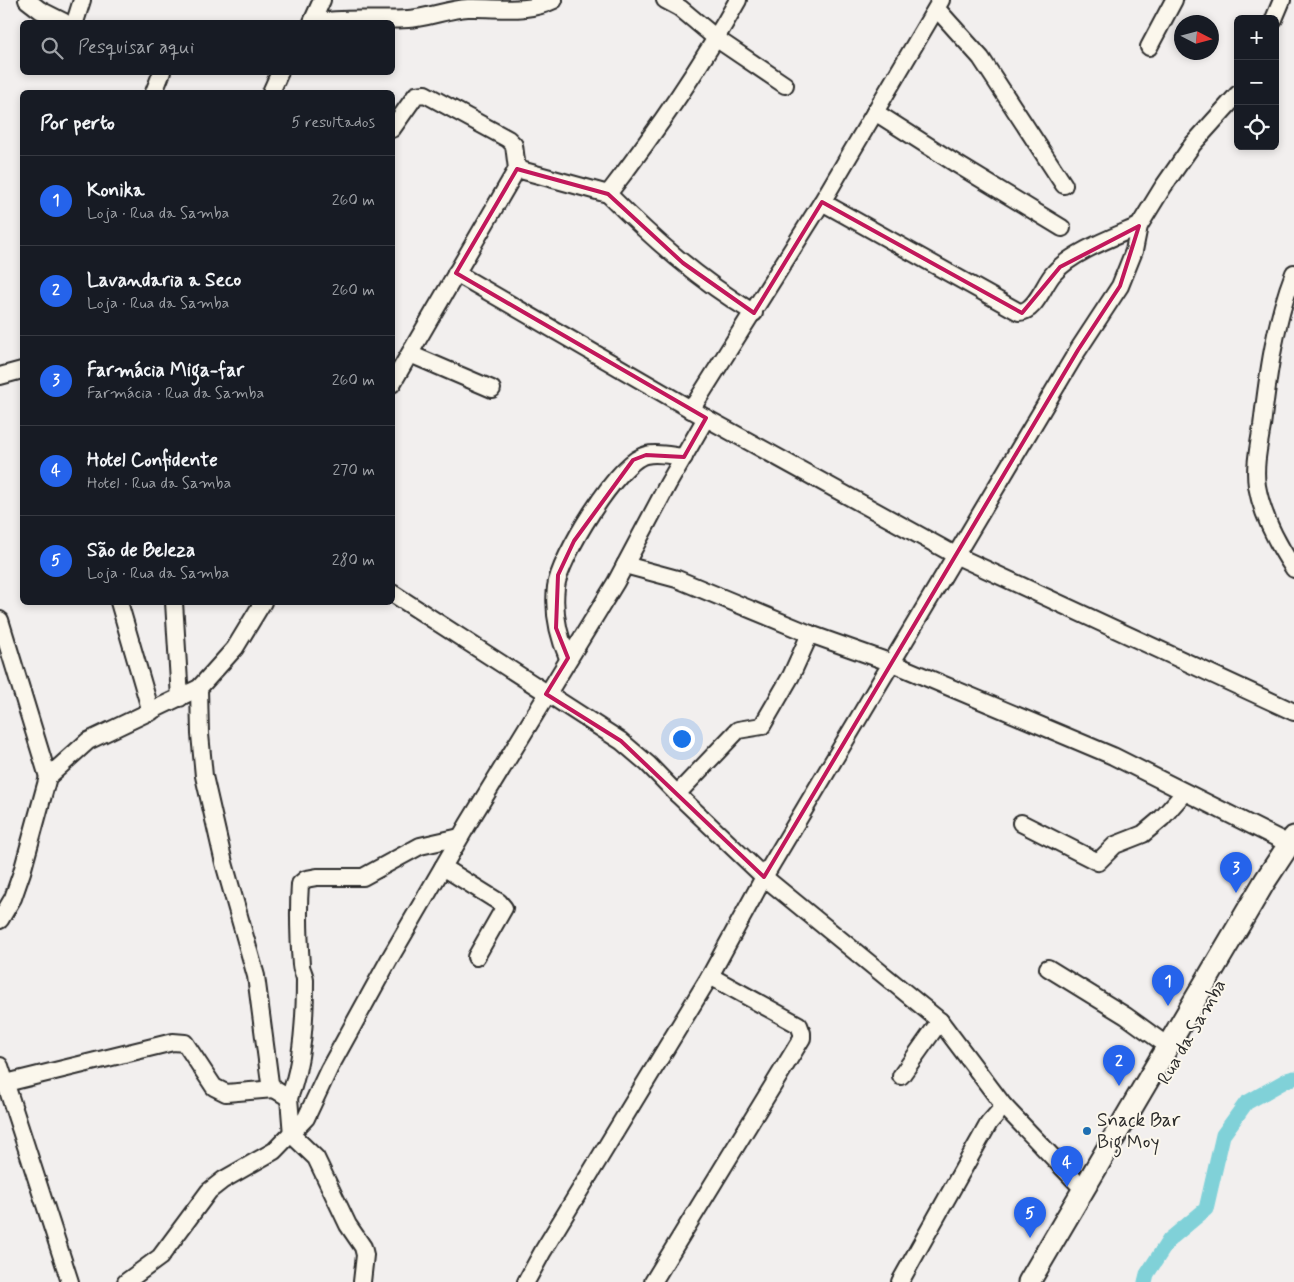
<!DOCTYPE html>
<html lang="pt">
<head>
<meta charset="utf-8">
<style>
  :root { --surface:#171b24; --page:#242831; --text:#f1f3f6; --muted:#9ea1a6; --line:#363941; --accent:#2563eb }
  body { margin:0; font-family:Mynerve,sans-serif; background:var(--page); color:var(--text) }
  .controls { position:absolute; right:15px; top:15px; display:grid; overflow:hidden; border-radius:8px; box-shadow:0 2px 8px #0003 }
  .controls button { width:45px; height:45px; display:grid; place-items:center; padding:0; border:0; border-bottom:1px solid var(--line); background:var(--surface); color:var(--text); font:25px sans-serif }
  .compass { position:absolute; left:1174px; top:15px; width:45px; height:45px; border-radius:50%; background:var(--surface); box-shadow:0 2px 8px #0003; rotate:96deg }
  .you { position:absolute; left:681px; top:738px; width:18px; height:18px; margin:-12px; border:4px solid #fff; border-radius:50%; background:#1a73e8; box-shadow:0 0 0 8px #1a73e833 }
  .badge { display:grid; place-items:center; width:32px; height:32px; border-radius:50%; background:var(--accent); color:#fff; font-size:16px; font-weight:700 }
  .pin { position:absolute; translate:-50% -41px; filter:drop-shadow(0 1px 2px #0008) }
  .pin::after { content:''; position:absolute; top:26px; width:18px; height:15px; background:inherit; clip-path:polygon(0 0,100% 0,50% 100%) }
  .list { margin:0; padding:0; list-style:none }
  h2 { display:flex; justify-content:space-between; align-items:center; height:65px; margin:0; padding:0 20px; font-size:21px }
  h2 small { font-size:16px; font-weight:400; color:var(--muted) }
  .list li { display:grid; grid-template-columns:32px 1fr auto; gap:15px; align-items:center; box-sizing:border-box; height:90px; padding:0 20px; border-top:1px solid var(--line) }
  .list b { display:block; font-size:19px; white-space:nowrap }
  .list p { margin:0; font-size:16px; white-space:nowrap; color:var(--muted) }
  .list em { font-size:16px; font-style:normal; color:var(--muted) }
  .icon { flex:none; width:28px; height:28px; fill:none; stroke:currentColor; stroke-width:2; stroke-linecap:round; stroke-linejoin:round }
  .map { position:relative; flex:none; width:1294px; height:1282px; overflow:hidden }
  .search { position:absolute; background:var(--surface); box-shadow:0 2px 8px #0003; left:20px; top:20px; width:375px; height:55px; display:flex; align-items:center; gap:12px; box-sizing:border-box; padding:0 18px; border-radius:8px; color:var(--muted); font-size:19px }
  .panel { position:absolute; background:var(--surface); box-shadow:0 2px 8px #0003; left:20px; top:90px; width:375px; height:515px; border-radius:8px }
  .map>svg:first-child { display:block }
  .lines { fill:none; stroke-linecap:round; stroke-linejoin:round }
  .canal { stroke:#80d1d8; stroke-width:15 }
  .minor-casing { stroke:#2b2b2b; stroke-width:20 }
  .major-casing { stroke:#2b2b2b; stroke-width:25 }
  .minor { stroke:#fbf7ec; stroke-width:16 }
  .major { stroke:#fbf7ec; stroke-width:21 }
  .marked { fill:none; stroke:#c2185b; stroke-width:4; stroke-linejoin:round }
  .poi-dot { fill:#1f6fb2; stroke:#fbf7ec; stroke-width:2 }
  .labels { text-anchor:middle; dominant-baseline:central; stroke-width:4; stroke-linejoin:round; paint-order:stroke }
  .street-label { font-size:19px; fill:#2b2b2b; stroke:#fbf7ec }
  .poi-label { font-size:19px; fill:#2b2b2b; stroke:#fbf7ec; text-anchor:start }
</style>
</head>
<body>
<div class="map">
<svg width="1294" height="1282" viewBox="0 0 1294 1282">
  <rect width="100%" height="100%" fill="#f2efee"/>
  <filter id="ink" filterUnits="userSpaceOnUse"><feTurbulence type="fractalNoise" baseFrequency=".02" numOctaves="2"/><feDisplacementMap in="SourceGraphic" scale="10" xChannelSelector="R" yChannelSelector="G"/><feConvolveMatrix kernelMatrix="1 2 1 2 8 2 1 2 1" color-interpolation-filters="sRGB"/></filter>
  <g filter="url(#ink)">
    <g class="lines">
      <path class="canal" d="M1145,1282L1147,1274L1169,1240L1206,1209L1223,1135L1246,1103L1287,1080L1294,1078"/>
      <g class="minor-casing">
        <g id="minor">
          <path d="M27,0L40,10L64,22"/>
          <path d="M665,0L680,8L717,39L785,85"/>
          <path d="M937,9L981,58L1064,185"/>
          <path d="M1274,19L1282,0"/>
          <path d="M75,22L82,0"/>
          <path d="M312,22L322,0"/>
          <path d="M316,22C347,17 377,21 408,19C428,18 448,9 468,8C499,7 525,14 554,0"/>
          <path d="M1149,47L1174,0"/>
          <path d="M154,92L162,72"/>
          <path d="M271,92L280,72"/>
          <path d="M875,112L955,163L1062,228"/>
          <path d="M392,129L416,95L425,94L508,139L514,145L517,169"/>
          <path d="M608,194C653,239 699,280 754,313"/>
          <path d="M822,202L1019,312C1036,312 1044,283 1054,273C1072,252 1114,237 1139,226"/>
          <path d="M456,273L706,418L957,556L1294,712"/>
          <path d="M1294,273C1275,322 1268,374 1262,426C1259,445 1254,466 1257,486C1262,515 1278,545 1294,569"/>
          <path d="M410,354L492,389"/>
          <path d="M0,376L22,370"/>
          <path d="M392,384L517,169L608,194C656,132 700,68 738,0"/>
          <path d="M691,410L822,202L941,0"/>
          <path d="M625,565L677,579L810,634L892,663L1113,756L1289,844"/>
          <path d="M392,593L621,741L648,764L677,794L764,877L940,1021L1004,1106L1083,1189"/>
          <path d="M119,602L151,712"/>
          <path d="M174,602L180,698"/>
          <path d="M0,620L48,777"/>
          <path d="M568,658C558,635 553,613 556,587C559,559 618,461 646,455C658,452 672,456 684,457"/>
          <path d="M199,688L200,734L204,776L224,863L256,976L270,1083L274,1089L289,1098L292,1135L316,1158L348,1225L363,1247L365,1255L362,1282"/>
          <path d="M677,794L738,730L762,726L791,676L810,634"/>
          <path d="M1021,823L1098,862L1115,845L1143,834L1162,818L1184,793"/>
          <path d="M443,867L499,902L504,908L476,957"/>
          <path d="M0,920L13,898L22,872L48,777L88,741L199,688L235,648L263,602"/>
          <path d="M1048,968L1126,1016L1169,1047"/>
          <path d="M0,1066L70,1282"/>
          <path d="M901,1076L940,1021"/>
          <path d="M6,1083L173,1042L185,1043L214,1087L226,1093L274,1089"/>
          <path d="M289,1098C303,1063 305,1018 305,980C305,974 301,970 301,965C299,938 298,911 300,884L306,879L317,877H363L420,846L460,837"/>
          <path d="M126,1282L160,1257L209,1191L223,1180L274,1151L306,1118L329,1069L390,958L468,824L616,582L668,484L706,418"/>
          <path d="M526,1282L543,1251L710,976L764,877L1078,350L1120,286L1134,251L1139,226L1163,187L1193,144L1238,94"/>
          <path d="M653,1282L802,1038V1033L799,1025L710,976"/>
          <path d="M900,1282L989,1123L1004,1106"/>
        </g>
      </g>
      <g class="major-casing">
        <path id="major" d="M1029,1282L1265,881L1294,837"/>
      </g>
      <use href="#minor" class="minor"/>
      <use href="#major" class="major"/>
    </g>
  </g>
  <path class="marked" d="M517,169L608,194L683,263L754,313L822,202L1022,313L1060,267L1139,226L1120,286L1078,350L764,877L621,741L546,694L568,658L556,628L558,575L574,541L633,460L646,455L684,457L706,418L456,273Z"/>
  <circle class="poi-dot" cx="1087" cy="1131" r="5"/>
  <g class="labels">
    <g class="street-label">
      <text transform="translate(1192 1032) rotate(-60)">Rua da Samba</text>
    </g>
    <g class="poi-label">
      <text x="1097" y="1120">Snack Bar<tspan x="1097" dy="22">Big Moy</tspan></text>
    </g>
  </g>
</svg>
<div class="controls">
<button>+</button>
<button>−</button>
<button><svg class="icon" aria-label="locate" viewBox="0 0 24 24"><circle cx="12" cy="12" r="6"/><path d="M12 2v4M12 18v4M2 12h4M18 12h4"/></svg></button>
</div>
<svg class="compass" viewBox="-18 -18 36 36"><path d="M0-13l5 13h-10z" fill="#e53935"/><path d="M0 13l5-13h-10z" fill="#9ea1a6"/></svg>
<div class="you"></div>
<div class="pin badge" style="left:1168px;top:1006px">1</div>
<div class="pin badge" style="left:1119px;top:1086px">2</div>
<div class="pin badge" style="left:1236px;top:893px">3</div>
<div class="pin badge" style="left:1067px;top:1187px">4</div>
<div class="pin badge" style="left:1030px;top:1238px">5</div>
<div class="search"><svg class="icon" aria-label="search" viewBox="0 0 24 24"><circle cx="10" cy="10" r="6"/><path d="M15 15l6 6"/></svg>Pesquisar aqui</div>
<section class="panel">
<h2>Por perto<small>5 resultados</small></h2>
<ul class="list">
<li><span class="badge">1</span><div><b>Konika</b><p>Loja · Rua da Samba</p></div><em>260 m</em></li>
<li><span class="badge">2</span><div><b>Lavandaria a Seco</b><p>Loja · Rua da Samba</p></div><em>260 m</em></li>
<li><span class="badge">3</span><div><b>Farmácia Miga-far</b><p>Farmácia · Rua da Samba</p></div><em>260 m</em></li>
<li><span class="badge">4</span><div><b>Hotel Confidente</b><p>Hotel · Rua da Samba</p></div><em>270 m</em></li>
<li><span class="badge">5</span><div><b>São de Beleza</b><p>Loja · Rua da Samba</p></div><em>280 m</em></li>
</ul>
</section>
</div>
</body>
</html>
